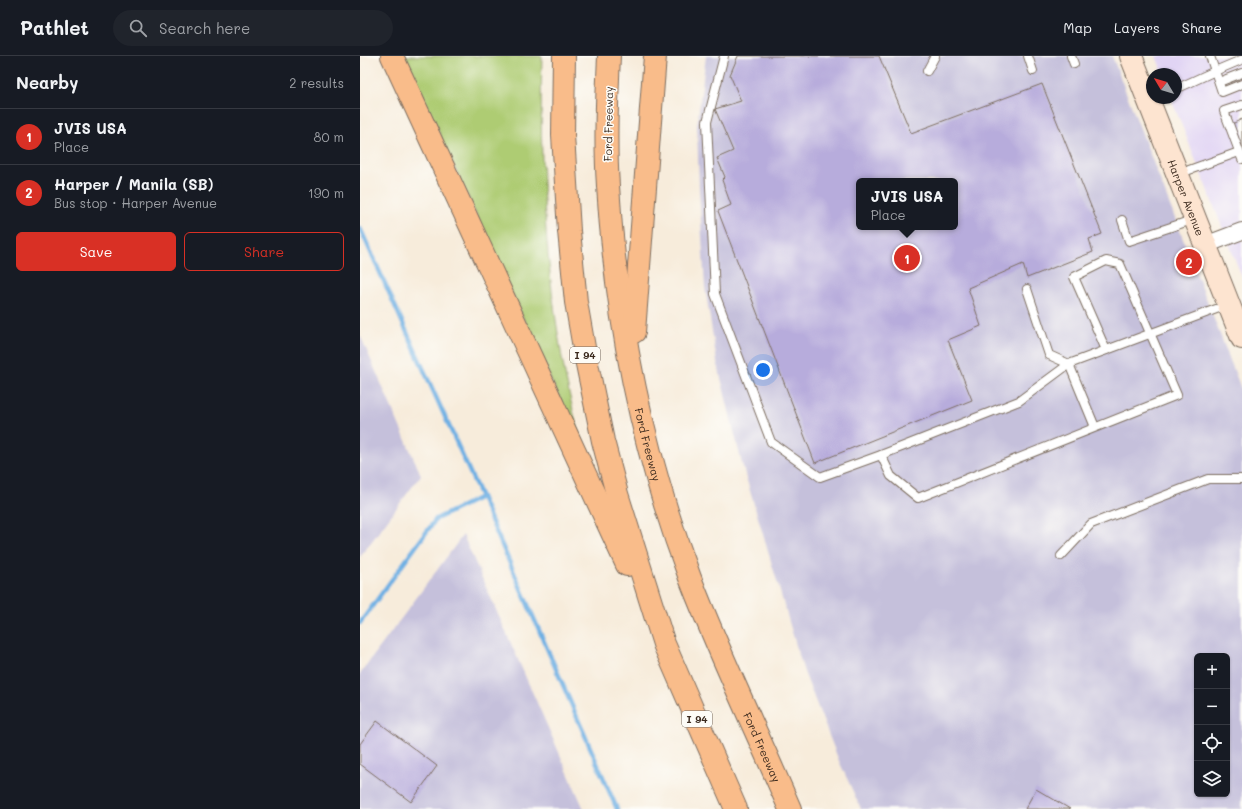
<!DOCTYPE html>
<html lang="en">
<head>
<meta charset="utf-8">
<style>
  :root { --surface:#171b24; --page:#20242c; --text:#f1f3f6; --muted:#9ea1a6; --line:#363941; --accent:#d93025 }
  body { margin:0; font-family:Mali,sans-serif; background:var(--page); color:var(--text) }
  .controls { position:absolute; right:12px; bottom:12px; display:grid; overflow:hidden; border-radius:6px; box-shadow:0 1px 3px #0004 }
  .controls button { width:36px; height:36px; display:grid; place-items:center; padding:0; border:0; border-bottom:1px solid var(--line); background:var(--surface); color:var(--text); font:20px sans-serif }
  .compass { position:absolute; left:786px; top:12px; width:36px; height:36px; border-radius:50%; background:var(--surface); box-shadow:0 1px 3px #0004; rotate:308deg }
  .you { position:absolute; left:403px; top:314px; width:14px; height:14px; margin:-10px; border:3px solid #fff; border-radius:50%; background:#1a73e8; box-shadow:0 0 0 6px #1a73e833 }
  .badge { display:grid; place-items:center; width:26px; height:26px; border-radius:50%; background:var(--accent); color:#fff; font-size:13px; font-weight:700 }
  .pin { position:absolute; translate:-50% -50%; border:2px solid #fff; box-shadow:0 1px 4px #0006 }
  .popup { position:absolute; left:496px; top:122px; width:102px; height:52px; box-sizing:border-box; display:grid; place-content:center; border-radius:6px; background:var(--surface); filter:drop-shadow(0 1px 3px #0005); font-size:13px; white-space:nowrap; color:var(--muted) }
  .popup b { font-size:15px; color:var(--text) }
  .popup::after { content:''; position:absolute; left:50%; top:100%; margin-left:-8px; border:8px solid transparent; border-top-color:var(--surface) }
  .list { margin:0; padding:0; list-style:none }
  h2 { display:flex; justify-content:space-between; align-items:center; height:52px; margin:0; padding:0 16px; font-size:17px }
  h2 small { font-size:13px; font-weight:400; color:var(--muted) }
  .list li { display:grid; grid-template-columns:26px 1fr auto; gap:12px; align-items:center; box-sizing:border-box; height:56px; padding:0 16px; border-top:1px solid var(--line) }
  .list b { display:block; font-size:15px; white-space:nowrap }
  .list p { margin:0; font-size:13px; white-space:nowrap; color:var(--muted) }
  .list em { font-size:13px; font-style:normal; color:var(--muted) }
  .actions { display:flex; gap:8px; padding:12px 16px }
  .actions a { flex:1; padding:9px 0; border:1px solid var(--accent); border-radius:6px; text-align:center; font-size:14px; color:var(--accent) }
  .actions .main { background:var(--accent); color:#fff }
  .icon { flex:none; width:22px; height:22px; fill:none; stroke:currentColor; stroke-width:2; stroke-linecap:round; stroke-linejoin:round }
  .map { position:relative; flex:none; width:882px; height:753px; overflow:hidden }
  header { display:flex; align-items:center; gap:24px; box-sizing:border-box; height:56px; padding:0 20px; background:var(--surface); border-bottom:1px solid var(--line) }
  header strong { font-size:19px }
  nav { display:flex; gap:22px; margin-inline-start:auto; font-size:14px }
  .search { width:280px; height:36px; background:var(--page); display:flex; align-items:center; gap:10px; box-sizing:border-box; padding:0 14px; border-radius:22px; color:var(--muted); font-size:15px }
  main { display:flex }
  aside { flex:1; background:var(--surface) }
  .map>svg:first-child { display:block }
  .built { fill:#e1d4f4 }
  .industrial { fill:#c5c0db; fill-rule:evenodd }
  .green { fill:#aecc73; stroke:#747b48 }
  .lines { fill:none; stroke-linecap:round; stroke-linejoin:round }
  .stream { stroke:#6fb0e3; stroke-width:4.5 }
  .building { fill:#b7acdc; fill-rule:evenodd }
  .service-casing { stroke:#7d6e60; stroke-width:10 }
  .minor-casing { stroke:#7d6e60; stroke-width:18 }
  .secondary-casing { stroke:#7d6e60; stroke-width:24 }
  .motorway-casing { stroke:#7d6e60; stroke-width:24 }
  .service { stroke:#fff; stroke-width:8 }
  .minor { stroke:#fff; stroke-width:16 }
  .secondary { stroke:#fde4d0; stroke-width:22 }
  .motorway { stroke:#f9bc8a; stroke-width:22 }
  .labels { text-anchor:middle; dominant-baseline:central; stroke-width:3; stroke-linejoin:round; paint-order:stroke }
  .shield { fill:#fdfcf7; stroke:#75695f; stroke-width:1 }
  .shield-label { font-size:10px; font-weight:bold; fill:#3b2a1e }
  .street-label { font-size:11px; fill:#3b2a1e; stroke:#fdfcf7 }
</style>
</head>
<body>
<header>
<strong>Pathlet</strong>
<div class="search"><svg class="icon" aria-label="search" viewBox="0 0 24 24"><circle cx="10" cy="10" r="6"/><path d="M15 15l6 6"/></svg>Search here</div>
<nav><a>Map</a><a>Layers</a><a>Share</a></nav>
</header>
<main>
<aside>
<h2>Nearby<small>2 results</small></h2>
<ul class="list">
<li><span class="badge">1</span><div><b>JVIS USA</b><p>Place</p></div><em>80 m</em></li>
<li><span class="badge">2</span><div><b>Harper / Manila (SB)</b><p>Bus stop · Harper Avenue</p></div><em>190 m</em></li>
</ul>
<div class="actions"><a class="main">Save</a><a>Share</a></div>
</aside>
<div class="map">
<svg width="882" height="753" viewBox="0 0 882 753">
  <rect width="100%" height="100%" fill="#fdfcf7"/>
  <filter id="ink" filterUnits="userSpaceOnUse"><feTurbulence type="fractalNoise" baseFrequency=".025" numOctaves="2"/><feDisplacementMap in="SourceGraphic" scale="8" xChannelSelector="R" yChannelSelector="G"/><feConvolveMatrix kernelMatrix="1 2 1 2 8 2 1 2 1" color-interpolation-filters="sRGB"/></filter>
  <filter id="wash" filterUnits="userSpaceOnUse"><feTurbulence type="fractalNoise" baseFrequency=".012" numOctaves="4" result="noise"/><feDisplacementMap in="SourceGraphic" scale="16" xChannelSelector="R" yChannelSelector="G"/><feGaussianBlur stdDeviation="0.9" result="paint"/><feColorMatrix in="noise" values="0 0 0 0 0 0 0 0 0 0 0 0 0 0 0 0 0 1.4 0 .05"/><feComposite in="paint" operator="in"/></filter>
  <g filter="url(#wash)">
    <rect width="100%" height="100%" fill="#f7ecdb"/>
    <path class="built" d="M796,0H882V221L811,42H816V18H803Z"/>
    <g class="industrial">
      <path d="M346,0H752L882,335V753H501L479,705L444,616L382,408L357,306L345,231L339,132L337,69ZM499,125H595V171H499ZM837,600H867V738H837Z"/>
      <path d="M0,279L61,419L0,501Z"/>
      <path d="M103,479L224,753H0V618Z"/>
    </g>
    <path class="green" d="M44,0H182C179,106 185,213 205,318C210,342 216,367 222,392Z"/>
    <g class="lines">
      <g class="stream">
        <path d="M0,172L121,441L257,753"/>
        <path d="M0,567L76,463L121,441"/>
      </g>
    </g>
    <g id="blocks">
      <g class="building">
        <path d="M378,0H519L551,77L682,28L742,178L729,183L733,196L667,222L663,208L608,232L621,270L588,284L612,344L455,407L358,155L371,149L362,124L365,121L357,102L373,95L355,53L381,45L370,19ZM499,125H595V171H499Z"/>
        <path d="M882,63V91L872,68Z"/>
        <path d="M17,665L77,710L51,746L0,708V688Z"/>
        <path d="M676,733L710,753H665Z"/>
      </g>
    </g>
  </g>
  <g filter="url(#ink)">
    <use href="#blocks" fill-opacity="0" stroke="#7d6e60" stroke-width="1"/>
    <g class="lines">
      <g class="service-casing">
        <g id="service">
          <path d="M364,0L347,66L355,238L411,386L460,421L521,399L659,345L709,308L867,249"/>
          <path d="M668,0L673,15"/>
          <path d="M711,0L714,8"/>
          <path d="M881,4L855,15L862,36L882,28"/>
          <path d="M567,15L575,0"/>
          <path d="M859,26L882,17"/>
          <path d="M816,33L855,15L850,0"/>
          <path d="M882,49L864,55L882,103"/>
          <path d="M818,118L879,96"/>
          <path d="M762,164L769,185L835,163"/>
          <path d="M667,233L689,299L709,308L735,371"/>
          <path d="M521,399L531,420L558,442L817,339L760,208L746,205L714,221L746,294"/>
          <path d="M701,500L731,468L848,423H882"/>
        </g>
      </g>
      <g class="minor-casing">
        <path id="minor" d="M845,189L882,175"/>
      </g>
      <g class="secondary-casing">
        <g id="secondary">
          <path id="s1" d="M771,0L882,282"/>
        </g>
      </g>
      <g class="motorway-casing">
        <g id="motorway">
          <path d="M32,0L267,509"/>
          <path d="M204,0L203,79L209,175L216,246L226,303L243,385L257,438L304,588L376,753"/>
          <path id="s2" d="M249,0C247,43 245,87 248,130C256,263 283,397 330,522C360,600 397,676 430,753"/>
          <path d="M274,276L295,0"/>
        </g>
      </g>
      <use href="#service" class="service"/>
      <use href="#minor" class="minor"/>
      <use href="#secondary" class="secondary"/>
      <use href="#motorway" class="motorway"/>
    </g>
  </g>
  <g class="labels">
    <g class="shield">
      <rect x="210" y="291" width="30" height="16" rx="3"/>
      <rect x="322" y="655" width="30" height="16" rx="3"/>
    </g>
    <g class="shield-label">
      <text x="225" y="299">I 94</text>
      <text x="337" y="663">I 94</text>
    </g>
    <g class="street-label">
      <text transform="translate(248 68) rotate(-89)">Ford Freeway</text>
      <text stroke="none"><textPath href="#s1" startOffset="152">Harper Avenue</textPath></text>
      <text stroke="none"><textPath href="#s2" startOffset="392">Ford Freeway</textPath></text>
      <text stroke="none"><textPath href="#s2" startOffset="716">Ford Freeway</textPath></text>
    </g>
  </g>
</svg>
<div class="controls">
<button>+</button>
<button>−</button>
<button><svg class="icon" aria-label="locate" viewBox="0 0 24 24"><circle cx="12" cy="12" r="6"/><path d="M12 2v4M12 18v4M2 12h4M18 12h4"/></svg></button>
<button><svg class="icon" aria-label="layers" viewBox="0 0 24 24"><path d="M12 4l9 5-9 5-9-5zM3 14l9 5 9-5"/></svg></button>
</div>
<svg class="compass" viewBox="-18 -18 36 36"><path d="M0-13l5 13h-10z" fill="#e53935"/><path d="M0 13l5-13h-10z" fill="#9ea1a6"/></svg>
<div class="you"></div>
<div class="pin badge" style="left:547px;top:202px">1</div>
<div class="popup"><b>JVIS USA</b>Place</div>
<div class="pin badge" style="left:829px;top:206px">2</div>
</div>
</main>
</body>
</html>
